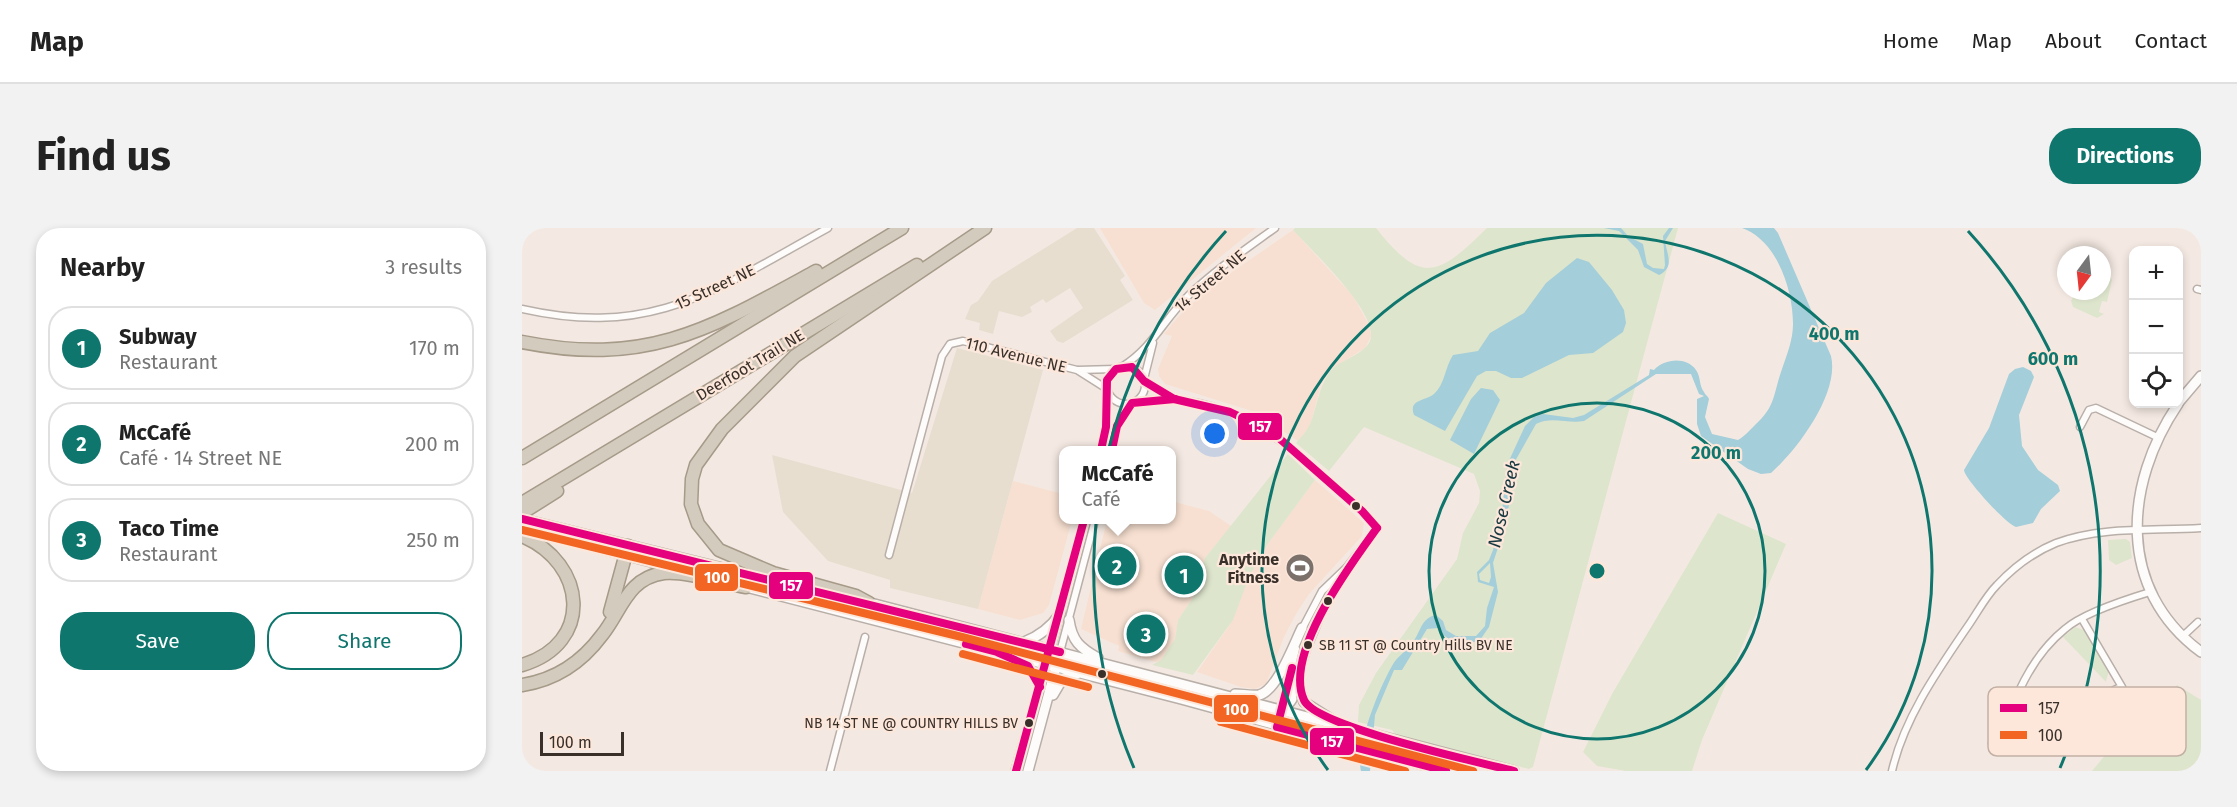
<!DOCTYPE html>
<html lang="en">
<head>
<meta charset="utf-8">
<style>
  :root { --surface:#fff; --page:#f2f2f2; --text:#222; --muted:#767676; --line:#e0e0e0; --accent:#0f766e }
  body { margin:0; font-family:"Fira Sans",sans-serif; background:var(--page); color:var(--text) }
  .controls { position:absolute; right:18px; top:18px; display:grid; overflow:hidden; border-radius:12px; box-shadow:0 3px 9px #0003 }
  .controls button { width:54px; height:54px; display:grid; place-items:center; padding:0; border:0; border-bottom:2px solid var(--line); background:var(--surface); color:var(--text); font:30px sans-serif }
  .compass { position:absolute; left:1535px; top:18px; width:54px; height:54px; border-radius:50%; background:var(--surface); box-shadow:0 3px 9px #0003; rotate:195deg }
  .scale { position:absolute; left:18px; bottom:15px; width:84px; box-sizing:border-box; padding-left:6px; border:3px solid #3a302a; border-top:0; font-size:16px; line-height:21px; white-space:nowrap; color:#3a302a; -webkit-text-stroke:4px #fce7da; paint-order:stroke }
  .you { position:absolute; left:693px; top:206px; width:21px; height:21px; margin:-15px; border:4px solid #fff; border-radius:50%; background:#1a73e8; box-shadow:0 0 0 9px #1a73e833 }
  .badge { display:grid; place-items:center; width:39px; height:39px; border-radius:50%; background:var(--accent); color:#fff; font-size:20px; font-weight:700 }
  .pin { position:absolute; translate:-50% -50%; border:3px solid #fff; box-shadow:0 2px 6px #0006 }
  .popup { position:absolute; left:537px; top:218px; width:117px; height:78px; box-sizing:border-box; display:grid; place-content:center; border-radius:12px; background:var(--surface); filter:drop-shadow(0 2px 4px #0005); font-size:20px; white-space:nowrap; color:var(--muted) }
  .popup b { font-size:22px; color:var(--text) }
  .popup::after { content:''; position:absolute; left:50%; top:100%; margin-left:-12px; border:12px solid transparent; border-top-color:var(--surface) }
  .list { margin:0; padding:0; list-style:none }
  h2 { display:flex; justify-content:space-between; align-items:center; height:78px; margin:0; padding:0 24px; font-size:26px }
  h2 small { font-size:20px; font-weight:400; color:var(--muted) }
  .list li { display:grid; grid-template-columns:39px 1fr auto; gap:18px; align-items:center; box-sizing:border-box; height:84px; margin:0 12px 12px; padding:0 12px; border:2px solid var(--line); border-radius:24px }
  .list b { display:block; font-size:22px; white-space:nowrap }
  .list p { margin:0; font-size:20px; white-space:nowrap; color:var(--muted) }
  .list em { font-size:20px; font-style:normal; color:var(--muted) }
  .actions { display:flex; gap:12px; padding:18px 24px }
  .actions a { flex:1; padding:14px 0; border:2px solid var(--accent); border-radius:24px; text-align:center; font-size:21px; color:var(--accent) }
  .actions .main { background:var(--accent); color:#fff }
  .icon { flex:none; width:33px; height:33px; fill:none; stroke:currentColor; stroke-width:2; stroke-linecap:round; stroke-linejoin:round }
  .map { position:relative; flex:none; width:1679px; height:543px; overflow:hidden; border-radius:24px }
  header { display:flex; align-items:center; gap:36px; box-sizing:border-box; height:84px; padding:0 30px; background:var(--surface); border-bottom:2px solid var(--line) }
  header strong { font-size:28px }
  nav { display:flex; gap:33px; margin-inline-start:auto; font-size:21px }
  .intro { display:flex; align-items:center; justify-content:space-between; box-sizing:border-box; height:144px; padding:0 36px }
  h1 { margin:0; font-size:42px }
  .button { padding:15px 27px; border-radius:24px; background:var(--accent); color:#fff; font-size:21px; font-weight:700 }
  main { display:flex; gap:36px; padding:0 36px }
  aside { flex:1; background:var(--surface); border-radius:24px; box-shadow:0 3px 9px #0003 }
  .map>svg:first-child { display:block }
  .built { fill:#f7e0d1 }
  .industrial { fill:#e7decf }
  .green { fill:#dee5cd }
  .water { fill:#a4ced9; fill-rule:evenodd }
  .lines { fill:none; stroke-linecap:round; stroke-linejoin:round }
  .street-casing { stroke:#b9afa9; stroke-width:9 }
  .secondary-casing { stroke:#b9afa9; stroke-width:12 }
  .highway-casing { stroke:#a69a89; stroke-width:15 }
  .street { stroke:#fdfcfb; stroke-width:6 }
  .secondary { stroke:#fdfcfb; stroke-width:9 }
  .highway { stroke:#d3cbbd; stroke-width:12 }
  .bus-1-casing { stroke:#fce7da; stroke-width:12 }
  .bus-2-casing { stroke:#fce7da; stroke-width:12 }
  .bus-1 { stroke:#e5007d; stroke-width:8 }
  .bus-2 { stroke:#f26522; stroke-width:8 }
  .ring { fill:none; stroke:#0f766e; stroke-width:3 }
  .bus-dot { fill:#3a302a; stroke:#fce7da; stroke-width:2 }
  .labels { text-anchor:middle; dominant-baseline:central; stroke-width:4.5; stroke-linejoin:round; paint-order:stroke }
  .bus-label { font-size:14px; fill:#3a302a; stroke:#fce7da; text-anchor:start }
  .street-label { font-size:16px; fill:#3a302a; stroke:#fce7da }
  .poi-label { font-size:16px; font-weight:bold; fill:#3a302a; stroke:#fce7da; text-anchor:end }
  .water-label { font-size:18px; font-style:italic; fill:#183840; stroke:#fce7da }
  .key { fill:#fce7da; stroke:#c2b0a5; stroke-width:1.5 }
  .key-label { font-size:16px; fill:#3a302a }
  .centre { fill:#0f766e; stroke:#fce7da; stroke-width:3 }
  .ring-label { font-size:18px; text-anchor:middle; font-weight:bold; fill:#0f766e; stroke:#fce7da; stroke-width:4.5; stroke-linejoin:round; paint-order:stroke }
  .line-badge { stroke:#fce7da; stroke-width:2 }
  .badge-label { font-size:16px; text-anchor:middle; font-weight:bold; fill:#fff }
</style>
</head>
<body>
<header>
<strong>Map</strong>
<nav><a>Home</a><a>Map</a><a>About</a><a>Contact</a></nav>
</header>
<div class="intro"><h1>Find us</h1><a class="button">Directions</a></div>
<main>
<aside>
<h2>Nearby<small>3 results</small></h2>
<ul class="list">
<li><span class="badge">1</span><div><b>Subway</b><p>Restaurant</p></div><em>170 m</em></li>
<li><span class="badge">2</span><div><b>McCafé</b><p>Café · 14 Street NE</p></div><em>200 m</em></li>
<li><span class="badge">3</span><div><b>Taco Time</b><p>Restaurant</p></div><em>250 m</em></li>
</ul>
<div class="actions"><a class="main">Save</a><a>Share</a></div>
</aside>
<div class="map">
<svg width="1679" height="543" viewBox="0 0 1679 543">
  <rect width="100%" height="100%" fill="#f4e9e2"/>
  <g class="built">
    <path d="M578,0H734L633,82L622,75Z"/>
    <path d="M771,2L831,68L847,97L849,108L843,120L808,142L799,157L788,198L776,213L730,183L643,156L637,148L636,141L650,108L642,106L655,90L684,62Z"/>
    <path d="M793,252L842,295L840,308L787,366L774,386L762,409L744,456L733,461L719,459L675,444L707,398L727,349L745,317Z"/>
    <path d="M491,253L541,266V292H550L527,377L521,385L498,392L456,381Z"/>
    <path d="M649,273L687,283L709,298L683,330L674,365L656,392L653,411L639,433L634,434L596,423L597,418L559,401L585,292H649Z"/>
  </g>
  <g class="industrial">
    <path d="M555,0H572L603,48L598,52L611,72L541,115L535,113L528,103L561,80L548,60L524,75L521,71L508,79L510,84L500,89L477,83L471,106L457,102L458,95L443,91L449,77L456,73L470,53Z"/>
    <path d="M435,120L521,142L456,381L368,360V352L306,333L261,284L250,227L390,265Z"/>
  </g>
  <g class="green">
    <path d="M773,0H854C900,58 916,48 965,0H1156L1011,539L1007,541L876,509L870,502L836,494L837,477L854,445L935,331L941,305L957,275L958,263L952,246L842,199L807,243L774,215C779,209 785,203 788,196C795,179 796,161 807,145C816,132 838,129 847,115C862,89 788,21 771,2Z"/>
    <path d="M1580,45L1588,48L1590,52L1585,74L1580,73L1577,84L1582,86L1575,90L1551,79L1549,73L1554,63H1580Z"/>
    <path d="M766,226L793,252L745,317L727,349L711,392L671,447L630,437L639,432L653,411L656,392L674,365L683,330Z"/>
    <path d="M1196,285L1264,316L1180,512L1170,543H1104L1075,538L1061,524L1090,466Z"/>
    <path d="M1604,311L1608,314L1610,330L1594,337L1587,332L1586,312Z"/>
    <path d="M1553,399L1562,402L1587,442L1584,454L1541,409Z"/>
    <path d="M1655,457L1679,472V543H1570L1604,502L1634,487Z"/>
  </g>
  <g class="water">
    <path d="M1082,0H1099L1106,8L1121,16L1125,36L1131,40L1142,41L1143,37L1141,8L1147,0H1151L1143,13C1145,27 1153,39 1137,47L1122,39L1116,22L1097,3Z"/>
    <path d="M1220,0H1252L1256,5L1309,128C1318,165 1275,222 1249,245L1239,246L1226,241L1179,208L1175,196V171L1182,168L1177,166L1169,146H1134L1062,193C1046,196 1029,188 1014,196L992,235L985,292L971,335L976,364L967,399L958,412C940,419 927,416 916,400L905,401L880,442H872L853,487L848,543H839C833,520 857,460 870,438C875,428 885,423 891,414C899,403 899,390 914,387L921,393L924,402L934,408H954L963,398L965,380L972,359L956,354L955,344L967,332L971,322L980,283L985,237L1003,198L1012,189L1021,186L1051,190L1062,187L1127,147L1128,141L1132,142C1142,131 1164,128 1174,142C1179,149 1177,158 1182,164C1183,167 1186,168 1187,171L1183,189L1190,206L1216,212C1223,208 1227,203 1233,197C1254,178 1251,166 1260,141C1265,126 1271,112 1271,96C1271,62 1255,12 1220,0ZM968,335L969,349L967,355L958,352L957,346Z"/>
    <path d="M1055,30L1067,34L1090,62L1102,82L1104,95L1101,104L1071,125L1047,127L1000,150H989L974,143H964L955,148L923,203L892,187C886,171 904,173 912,166C923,156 923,139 931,127L956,123L968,105L1002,85L1024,55Z"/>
    <path d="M1501,139L1509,143L1512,149L1497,187L1500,218L1516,242L1536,257L1538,263L1519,281L1511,295L1494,299C1485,297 1442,250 1442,242L1467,200L1487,146L1493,141Z"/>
    <path d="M959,160L971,162L978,172L952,226L928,212L949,171Z"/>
  </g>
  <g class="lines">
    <g class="street-casing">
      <g id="street">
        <path d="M1675,61L1679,62"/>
        <path d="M0,81C132,111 196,60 306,0"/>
        <path d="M601,138C631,119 642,91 667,67C693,42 724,21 753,0"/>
        <circle cx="604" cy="157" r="19"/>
        <path d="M556,142L593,141"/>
        <path d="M622,151L631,115"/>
        <path d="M622,153L652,170"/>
        <path d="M612,174C713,157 781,228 849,292L855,300L825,339L800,363L779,403"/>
        <path d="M1558,199L1567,182L1574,180L1635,209"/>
        <path d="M579,222L584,199L586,165"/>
        <path d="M590,222L595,198L610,175"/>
        <path d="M367,327L420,128L428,116L441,113L555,142L585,161"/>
        <path d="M1661,408L1676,394"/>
        <path d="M529,421L562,292"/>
        <path d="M538,424L573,292"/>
        <path d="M770,471L785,421L800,385L825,340"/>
        <path d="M755,499L774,421"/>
        <path d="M1485,514C1485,475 1512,426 1543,401C1561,385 1605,371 1628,364"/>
        <path d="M1470,515L1547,513C1564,493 1573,466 1600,459L1560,391"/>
        <path d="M308,543L343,409"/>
        <path d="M1370,543C1382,490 1416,442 1446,398C1455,385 1464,368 1475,357C1491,340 1512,324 1534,315C1579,298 1632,303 1679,300"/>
      </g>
    </g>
    <g class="secondary-casing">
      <g id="secondary">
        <path d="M1656,175L1679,148"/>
        <path d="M1656,176C1602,256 1594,361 1679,424"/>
        <path d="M0,291L298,364"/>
        <path d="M0,300L160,342"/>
        <path d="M220,358L659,471L924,543"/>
        <path d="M341,373L992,543"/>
        <path d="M547,392C550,413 558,420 576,430"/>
        <path d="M502,414C518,408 529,399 538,386"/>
        <path d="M460,415L532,428"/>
        <path d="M499,435L511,443L518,459"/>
        <path d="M524,438L536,432L629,453"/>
        <path d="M775,453L782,474L809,491"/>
        <path d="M713,466C720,466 729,468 737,467C755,463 772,416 780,400"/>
        <path d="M531,467L541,450L555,446"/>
        <path d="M680,472C703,476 756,496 770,471"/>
        <path d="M494,543L529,421"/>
        <path d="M506,543L535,435"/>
      </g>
    </g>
    <g class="highway-casing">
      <g id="highway">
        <path d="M0,114C126,139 188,101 294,43"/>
        <path d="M0,230L380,0"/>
        <path d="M0,275L395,37"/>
        <path d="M0,285L35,263"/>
        <path d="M0,308C65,335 72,416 0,437"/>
        <path d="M347,375L334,368L251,345L197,322L176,296L169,276L170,251L174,237L200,201L273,128L463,0"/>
        <path d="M88,384L106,318"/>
        <path d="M0,457C33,452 60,434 80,407C100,382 105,350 142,345C165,343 201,355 224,359"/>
      </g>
    </g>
    <use href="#street" class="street"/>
    <use href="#secondary" class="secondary"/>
    <use href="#highway" class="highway"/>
    <g class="bus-1-casing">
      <g id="bus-1">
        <path d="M591,217L595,198L610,175L653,171"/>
        <path d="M579,222L584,199L585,152L594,141L610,139L622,153L652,171L708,184L750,204L840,283L855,300"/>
        <path d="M0,291L538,424"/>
        <path d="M855,300C829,336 761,426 782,472C794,499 957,534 992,543"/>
        <path d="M444,416L475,424L506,438L518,459"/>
        <path d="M770,440L755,499L924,543"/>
        <path d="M494,543L562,292"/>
      </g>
    </g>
    <g class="bus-2-casing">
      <g id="bus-2">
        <path d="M0,302L440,409L951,543"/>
        <path d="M441,426L566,459"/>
        <path d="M699,494L883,543"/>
      </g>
    </g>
    <use href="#bus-1" class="bus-1"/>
    <use href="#bus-2" class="bus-2"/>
  </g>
  <g class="ring">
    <circle cx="1075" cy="343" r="168"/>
    <path d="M806 542A335 335 0 1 1 1344 542"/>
    <path d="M612 540A503 503 0 0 1 704 3M1446 3A503 503 0 0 1 1538 540"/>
  </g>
  <defs>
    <g id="stadium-disc" transform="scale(1.5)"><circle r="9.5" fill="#7b716a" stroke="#fce7da"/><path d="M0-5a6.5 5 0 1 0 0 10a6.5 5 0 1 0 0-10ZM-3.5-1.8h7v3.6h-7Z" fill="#fff"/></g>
  </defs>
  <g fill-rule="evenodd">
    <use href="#stadium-disc" x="778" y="340"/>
  </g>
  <g class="bus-dot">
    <circle cx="834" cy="278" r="5"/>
    <circle cx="806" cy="373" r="5"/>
    <circle cx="786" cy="417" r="5"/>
    <circle cx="580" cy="446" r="5"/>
    <circle cx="507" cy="495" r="5"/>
  </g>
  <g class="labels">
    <g class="bus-label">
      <text x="797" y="417">SB 11 ST @ Country Hills BV NE</text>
      <text x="496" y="495" text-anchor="end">NB 14 ST NE @ COUNTRY HILLS BV</text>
    </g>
    <g class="street-label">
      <text transform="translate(688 53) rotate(-40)">14 Street NE</text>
      <text transform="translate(193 59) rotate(-25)">15 Street NE</text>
      <text transform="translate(494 127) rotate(14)">110 Avenue NE</text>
      <text transform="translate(228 137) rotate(-31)">Deerfoot Trail NE</text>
    </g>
    <g class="poi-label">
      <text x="757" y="331">Anytime<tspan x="757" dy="18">Fitness</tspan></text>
    </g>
    <g class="water-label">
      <text transform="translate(982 276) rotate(-77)">Nose Creek</text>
    </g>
  </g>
  <rect x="1466" y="459" width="198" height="69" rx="9" class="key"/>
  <rect x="1478" y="476" width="27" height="8" fill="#e5007d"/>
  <rect x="1478" y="503" width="27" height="8" fill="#f26522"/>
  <g class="key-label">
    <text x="1516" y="486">157</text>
    <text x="1516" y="513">100</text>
  </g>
  <circle cx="1075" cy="343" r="9" class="centre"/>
  <g class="ring-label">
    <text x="1312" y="112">400 m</text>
    <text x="1531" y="137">600 m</text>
    <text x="1194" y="231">200 m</text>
  </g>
  <g class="line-badge">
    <rect x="715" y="184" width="46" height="29" rx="6" fill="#e5007d"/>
    <rect x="172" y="335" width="45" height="29" rx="6" fill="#f26522"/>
    <rect x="246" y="343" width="46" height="29" rx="6" fill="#e5007d"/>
    <rect x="691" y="466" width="46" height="29" rx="6" fill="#f26522"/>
    <rect x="787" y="499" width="46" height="29" rx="6" fill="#e5007d"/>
  </g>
  <g class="badge-label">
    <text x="738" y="204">157</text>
    <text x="195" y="355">100</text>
    <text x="269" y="363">157</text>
    <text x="714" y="487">100</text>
    <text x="810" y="519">157</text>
  </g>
</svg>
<div class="controls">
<button>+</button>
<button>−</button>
<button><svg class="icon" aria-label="locate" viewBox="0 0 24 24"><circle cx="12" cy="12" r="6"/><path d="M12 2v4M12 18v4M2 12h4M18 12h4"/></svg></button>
</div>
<svg class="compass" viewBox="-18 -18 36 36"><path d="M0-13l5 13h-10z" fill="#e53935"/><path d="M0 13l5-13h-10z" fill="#767676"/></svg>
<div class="scale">100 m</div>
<div class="you"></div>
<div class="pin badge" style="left:662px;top:347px">1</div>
<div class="pin badge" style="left:595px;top:338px">2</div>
<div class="popup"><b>McCafé</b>Café</div>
<div class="pin badge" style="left:624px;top:406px">3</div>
</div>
</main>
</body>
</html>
